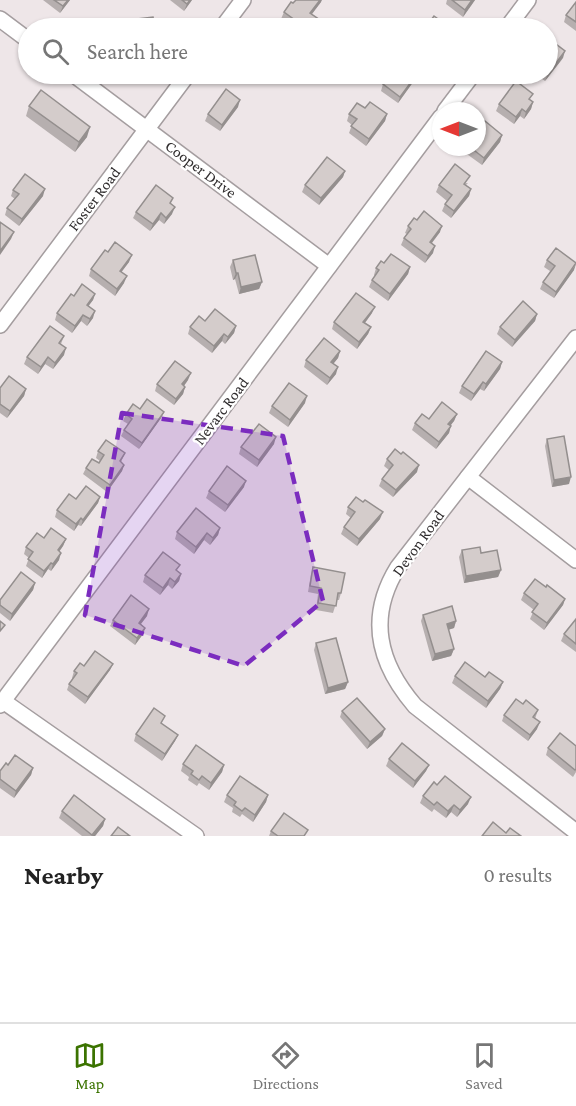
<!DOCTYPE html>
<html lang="en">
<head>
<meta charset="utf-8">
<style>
  :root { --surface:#fff; --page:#f2f2f2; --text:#222; --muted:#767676; --line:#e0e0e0; --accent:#3b7300 }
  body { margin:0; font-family:"Crimson Pro",serif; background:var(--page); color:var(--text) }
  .compass { position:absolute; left:432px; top:102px; width:54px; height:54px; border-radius:50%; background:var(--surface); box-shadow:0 2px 4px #0004; rotate:270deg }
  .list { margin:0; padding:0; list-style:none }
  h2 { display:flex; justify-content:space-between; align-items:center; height:78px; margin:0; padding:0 24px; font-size:26px }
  h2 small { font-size:20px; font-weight:400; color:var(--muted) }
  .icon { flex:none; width:33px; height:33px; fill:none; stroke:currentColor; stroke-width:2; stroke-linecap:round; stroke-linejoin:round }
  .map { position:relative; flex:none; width:576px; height:836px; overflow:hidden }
  .search { position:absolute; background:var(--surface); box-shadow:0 2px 4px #0004; left:18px; right:18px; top:18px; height:66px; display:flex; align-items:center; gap:15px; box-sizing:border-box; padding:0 21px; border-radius:33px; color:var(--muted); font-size:22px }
  .sheet { height:186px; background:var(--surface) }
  nav { display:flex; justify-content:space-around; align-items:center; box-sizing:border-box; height:84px; border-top:2px solid var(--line); background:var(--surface); font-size:16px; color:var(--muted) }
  nav a { display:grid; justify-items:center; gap:3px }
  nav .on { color:var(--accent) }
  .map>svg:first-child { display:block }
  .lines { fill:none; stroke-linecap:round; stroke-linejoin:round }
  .minor-casing { stroke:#a49d9f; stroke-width:18 }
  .minor { stroke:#fff; stroke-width:15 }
  .wall { fill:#b6afaf }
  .shaded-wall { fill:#948f8e }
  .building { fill:#d4cccb; stroke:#948f8e; stroke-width:1.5 }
  .marked { fill:#7b2cbf; fill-opacity:0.2; stroke:#7b2cbf; stroke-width:4.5; stroke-dasharray:12 8; stroke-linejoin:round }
  .labels { text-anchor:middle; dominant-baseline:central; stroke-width:4.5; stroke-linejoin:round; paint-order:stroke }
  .street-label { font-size:16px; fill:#312e2f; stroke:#fff }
</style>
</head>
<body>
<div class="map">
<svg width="576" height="836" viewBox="0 0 576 836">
  <rect width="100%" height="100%" fill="#eee6e8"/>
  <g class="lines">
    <g class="minor-casing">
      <g id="minor">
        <path d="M0,19L28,40"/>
        <path d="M222,28L243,0"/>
        <path d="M507,28L528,0"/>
        <path d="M73,74L329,266"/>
        <path d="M445,111L473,74"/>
        <path d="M0,325L188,74"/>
        <path d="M576,338L398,567C367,617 378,663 415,706L576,832"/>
        <path d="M468,477L576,560"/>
        <path d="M3,701L196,836"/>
        <path d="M0,705L441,117"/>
      </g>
    </g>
    <use href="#minor" class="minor"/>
  </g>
  <g class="wall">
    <path d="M43,0H70L60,13Z"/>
    <path d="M170,0H192L184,11Z"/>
    <path d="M447,0H475L463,17L446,4Z"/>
    <path d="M321,2L312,14L317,27L316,28H294L281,19L284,12L293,3Z"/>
    <path d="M576,2V31L564,22L566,15Z"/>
    <path d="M563,58L545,81L535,74H548Z"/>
    <path d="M270,74H280L276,78Z"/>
    <path d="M416,78L398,103L381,91L383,84Z"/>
    <path d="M531,100L533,102L531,109L524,119L520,116L514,124L496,111L499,104Z"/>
    <path d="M29,106L87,137L75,152L26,116Z"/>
    <path d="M238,107L220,131L205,121L208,114Z"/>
    <path d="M365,108L387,114L385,121L366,146L349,133L352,125L347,121L349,114Z"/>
    <path d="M502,135L500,142L482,165L464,152L466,147H477Z"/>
    <path d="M345,171L343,177L319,205L302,192L305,185Z"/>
    <path d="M468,183L466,185L471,189L469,196L451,218L442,211L445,204L447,201L436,192L439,185Z"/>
    <path d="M13,190L43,196L19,226L5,215L7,208L15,199L11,196Z"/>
    <path d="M171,204L172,214L164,224L159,220L150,231L133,218L136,212Z"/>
    <path d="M417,220L440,232L432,243L433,253L425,263L401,245L404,238L407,234L405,233L408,226Z"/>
    <path d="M108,252L129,262L121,272L124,283L115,296L89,276L91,269Z"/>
    <path d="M233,260L262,282L259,289L239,294L235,279L233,280L230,267Z"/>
    <path d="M547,260L574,270L554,298L540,289L543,282L550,271L544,267Z"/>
    <path d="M384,263L410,267L408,274L388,301L369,287L372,280L375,276L374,275L376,268Z"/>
    <path d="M95,294L93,300L88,306L93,318L87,326L81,321L72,333L55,320L57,313L74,296Z"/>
    <path d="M372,313L365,323L371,327L368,334L357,349L332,329L334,322Z"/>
    <path d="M537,314L535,321L512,347L497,334L500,327Z"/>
    <path d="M205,321L236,326L234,333L225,344L222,341L212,353L188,334L190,327Z"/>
    <path d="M64,336L61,344L64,355L53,369L45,364L38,374L24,364L27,357Z"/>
    <path d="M340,351L338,358L333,364L336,374L327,385L304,367L306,360Z"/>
    <path d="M502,362L500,369L484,391L480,389L471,401L459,393L462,386Z"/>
    <path d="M188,380L184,386L185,387L183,394L174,405L155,391L157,384Z"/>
    <path d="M0,388L26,389L24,396L7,418L0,413Z"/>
    <path d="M305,403L288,427L269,413L272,406Z"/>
    <path d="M140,409L164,412L161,418L139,449L121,436L124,430L128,424L123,421L126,414Z"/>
    <path d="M457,414L454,421L450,426L449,433L436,449L412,430L415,423Z"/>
    <path d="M547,439L569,484L552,487L545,446Z"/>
    <path d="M274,444L257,467L239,454L241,447Z"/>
    <path d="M98,451L125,453L121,462L124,465L122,471L107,492L83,474L86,468L99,463L100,461L96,458Z"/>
    <path d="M401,454L417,472L393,497L379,486L382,479L389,470L384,466L387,459Z"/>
    <path d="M244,487L225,512L206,498L209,491Z"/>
    <path d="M100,497L98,503L81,526L78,525L74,531L55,517L57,510L76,499Z"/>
    <path d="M363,502L380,519L357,546L341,534L344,527L351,518L346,514L348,507Z"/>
    <path d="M220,528L218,535L210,545L204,540L194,554L175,539L177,532Z"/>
    <path d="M44,538L66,539L63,546L59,552V560L51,571L48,569L42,578L26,566L29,558L24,554L26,547Z"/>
    <path d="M462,550L481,553L501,570L498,577L464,583L459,557Z"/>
    <path d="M313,567L341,593L339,600H337L333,613L316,610L318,594L308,592L311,574Z"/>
    <path d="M178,571L181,574L179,581L172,589L168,585L160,595L143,582L145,575Z"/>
    <path d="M35,583L33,590L10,621L0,613V600Z"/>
    <path d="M546,587L565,599L563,605L544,630L530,619L534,610L521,600L524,593Z"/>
    <path d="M423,615L456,621L454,628L448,630L454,649L451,656L432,661L421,621Z"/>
    <path d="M147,616L141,624L145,628L143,634L135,645L110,626L113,620Z"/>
    <path d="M576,619V652L561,641L564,634Z"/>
    <path d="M316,643L348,682L345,689L325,694L314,650Z"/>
    <path d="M113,664L110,670L85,704L67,690L69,684L73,679L72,678L74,671L84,666Z"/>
    <path d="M455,676L503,682L500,689L486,708L452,683Z"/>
    <path d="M523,704L538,710L535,719L537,729L528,741L502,721L504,715Z"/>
    <path d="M342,711L385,729L382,736L367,749L340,717Z"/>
    <path d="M136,734L178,735L175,741L162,761L134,741Z"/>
    <path d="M576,746V772L573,777L546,755L548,748Z"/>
    <path d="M389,759L429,765L426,771L413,788L386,766Z"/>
    <path d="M183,764L224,765L222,772L209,790L199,783L197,786L188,780L189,777L181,771Z"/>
    <path d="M8,765L33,768L31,775L14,798L0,788V771Z"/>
    <path d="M437,785L468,804L457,817L451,812L446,818L434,809L432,812L420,803L423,796Z"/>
    <path d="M227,795H268L266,802L253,822L242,814L240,817L232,812L233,808L224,802Z"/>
    <path d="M62,811L105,819L103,826L95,836H82L59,818Z"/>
    <path d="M271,831L306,836H269Z"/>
  </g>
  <g class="shaded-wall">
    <path d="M68,0H70L60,13L63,6Z"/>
    <path d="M190,0H192L184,11L187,4Z"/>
    <path d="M320,0H322L321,2L308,19L310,13Z"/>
    <path d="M472,0H475L463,17L465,10Z"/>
    <path d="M565,51L563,58L545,81L548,74Z"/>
    <path d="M417,74L416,78L398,103L400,97Z"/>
    <path d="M240,100L238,107L220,131L222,125Z"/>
    <path d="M533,102L531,109L524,119L526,112Z"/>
    <path d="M522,109L520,116L514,124L516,117Z"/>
    <path d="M387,114L385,121L366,146L369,139Z"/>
    <path d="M90,127L87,137L75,152L79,142Z"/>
    <path d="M502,135L500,142L482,165L484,158Z"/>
    <path d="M345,171L343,177L319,205L321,198Z"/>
    <path d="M45,189L43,196L19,226L22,219Z"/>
    <path d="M471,189L469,196L451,218L454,211Z"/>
    <path d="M175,207L172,214L164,224L166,218Z"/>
    <path d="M161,213L159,220L150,231L153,224Z"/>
    <path d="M442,226L440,232L427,249L430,242Z"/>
    <path d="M14,232L11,239L0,255V251Z"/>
    <path d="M435,246L433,253L425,263L428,256Z"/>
    <path d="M132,255L129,262L117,278L120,271Z"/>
    <path d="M576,264L574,270L554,298L556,292Z"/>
    <path d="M410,267L408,274L388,301L390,294Z"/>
    <path d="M236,273H238L235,279L233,280Z"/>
    <path d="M127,276L124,283L115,296L117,289Z"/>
    <path d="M262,282L259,289L239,294L241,287Z"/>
    <path d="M95,294L93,300L84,312L87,305Z"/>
    <path d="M375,307L372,313L361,328L363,322Z"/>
    <path d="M95,311L93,318L87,326L90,319Z"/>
    <path d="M537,314L535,321L512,347L515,340Z"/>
    <path d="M83,315L81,321L72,333L75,326Z"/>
    <path d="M236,326L234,333L225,344L228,337Z"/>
    <path d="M371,327L368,334L357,349L359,342Z"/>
    <path d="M224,334L222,341L212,353L214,346Z"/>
    <path d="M66,348L64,355L53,369L55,363Z"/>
    <path d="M340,351L338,358L329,369L331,362Z"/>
    <path d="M48,357L45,364L38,374L41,367Z"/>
    <path d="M502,362L500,369L484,391L486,384Z"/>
    <path d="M338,367L336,374L327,385L330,378Z"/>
    <path d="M191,373L188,380L180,391L182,384Z"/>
    <path d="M483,382L480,389L471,401L474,394Z"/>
    <path d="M185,387L183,394L174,405L176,399Z"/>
    <path d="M26,389L24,396L7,418L10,411Z"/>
    <path d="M307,396L305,403L288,427L290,420Z"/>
    <path d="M164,412L161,418L139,449L142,443Z"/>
    <path d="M457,414L454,421L446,431L448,424Z"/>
    <path d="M451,426L449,433L436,449L439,442Z"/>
    <path d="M276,437L274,444L257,467L259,460Z"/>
    <path d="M124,465L122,471L107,492L110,485Z"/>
    <path d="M419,465L417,472L393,497L396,490Z"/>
    <path d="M571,477L569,484L552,487L554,480Z"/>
    <path d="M246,481L244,487L225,512L228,505Z"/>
    <path d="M100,497L98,503L81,526L83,520Z"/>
    <path d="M383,512L380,519L357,546L359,539Z"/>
    <path d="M81,518L78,525L74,531L76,524Z"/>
    <path d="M220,528L218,535L210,545L213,538Z"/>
    <path d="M207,533L204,540L194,554L196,547Z"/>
    <path d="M66,539L63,546L55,557L58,550Z"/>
    <path d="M61,553L59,560L51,571L53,564Z"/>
    <path d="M51,563L48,569L42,578L44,571Z"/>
    <path d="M501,570L498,577L464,583L466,576Z"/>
    <path d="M181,574L179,581L172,589L175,582Z"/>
    <path d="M170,578L168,585L160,595L163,588Z"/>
    <path d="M35,583L33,590L10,621L12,614Z"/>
    <path d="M565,599L563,605L544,630L547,623Z"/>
    <path d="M149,609L147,616L136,630L139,623Z"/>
    <path d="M456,621L454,628L444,631L447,624Z"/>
    <path d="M145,628L143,634L135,645L137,638Z"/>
    <path d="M454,649L451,656L432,661L435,654Z"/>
    <path d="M113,664L110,670L85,704L88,697Z"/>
    <path d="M348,682L345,689L325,694L328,688Z"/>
    <path d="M503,682L500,689L486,708L488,701Z"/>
    <path d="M540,722L537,729L528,741L530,735Z"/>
    <path d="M385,729L382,736L367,749L370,742Z"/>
    <path d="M178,735L175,741L162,761L165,754Z"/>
    <path d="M224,765L222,772L209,790L211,783Z"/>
    <path d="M429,765L426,771L413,788L415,781Z"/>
    <path d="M33,768L31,775L14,798L16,791Z"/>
    <path d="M268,795L266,802L253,822L255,815Z"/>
    <path d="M471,797L468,804L457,817L460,810Z"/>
    <path d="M454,805L451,812L446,818L448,811Z"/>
    <path d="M105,819L103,826L95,836H92Z"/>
  </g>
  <g class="building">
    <path d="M54,0H68L63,6Z"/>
    <path d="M182,0H190L187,4Z"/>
    <path d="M296,0H320L310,13L320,20L314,28H306L284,12L291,2L293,3Z"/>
    <path d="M452,0H472L465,10Z"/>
    <path d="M576,2V22L566,15Z"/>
    <path d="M434,16L451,28H425Z"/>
    <path d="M153,17L155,28H112V22Z"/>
    <path d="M548,38L565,51L548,74H547H548Z"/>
    <path d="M391,74H417L400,97L383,84Z"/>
    <path d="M516,81L533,94L529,99L533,102L526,112L522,109L516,117L499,104Z"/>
    <path d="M226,89L240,100L222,125L208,114Z"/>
    <path d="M41,90L90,127L79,142L29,106Z"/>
    <path d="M370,102L387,114L369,139L351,126L357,119L349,114L357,103L365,108Z"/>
    <path d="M485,121L502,135L484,158L470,147H477V132Z"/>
    <path d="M327,157L345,171L321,198L305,185Z"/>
    <path d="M455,164L470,176L464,184L471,189L454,211L445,204L452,195L439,185Z"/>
    <path d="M25,174L45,189L22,219L7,208L19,194L13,190Z"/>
    <path d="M156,185L173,198L170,203L175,207L166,218L161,213L153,224L136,212Z"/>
    <path d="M424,211L442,226L430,242L435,246L428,256L404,238L411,229L408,226L414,218L417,220Z"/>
    <path d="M0,222L14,232L0,251Z"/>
    <path d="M115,242L132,255L120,271L127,276L117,289L91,269L105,250L108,252Z"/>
    <path d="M556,248L576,263L556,292L543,282L555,266L547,260Z"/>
    <path d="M391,254L410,267L390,294L372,280L379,270L376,268L381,261L384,263Z"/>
    <path d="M255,255L262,282L241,287L238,273H236L233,260Z"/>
    <path d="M82,284L95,294L87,305L95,311L90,319L83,315L75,326L57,313L71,294L74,296Z"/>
    <path d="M356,293L375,307L363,322L371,327L359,342L334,322Z"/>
    <path d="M523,301L537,314L515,340L500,327Z"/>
    <path d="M215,309L236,326L228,337L224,334L214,346L190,327L199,316L205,321Z"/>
    <path d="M50,326L64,336L59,343L66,348L55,363L48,357L41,367L27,357Z"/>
    <path d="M324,338L340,351L331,362L338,367L330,378L306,360Z"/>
    <path d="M486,351L502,362L486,384L483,382L474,394L462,386Z"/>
    <path d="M175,361L191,373L182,384L185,387L176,399L157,384Z"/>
    <path d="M9,376L26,389L10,411L0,404V388Z"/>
    <path d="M289,383L307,396L290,420L272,406Z"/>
    <path d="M147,399L164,412L142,443L124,430L132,419L126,414L133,404L140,409Z"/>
    <path d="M442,402L457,414L448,424L451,426L439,442L415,423L422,414L429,419Z"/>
    <path d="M259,424L276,437L259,460L241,447Z"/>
    <path d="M564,436L571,477L554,480L547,439Z"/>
    <path d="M106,440L125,453L120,461L124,465L110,485L86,468L92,459L99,463L104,455L98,451Z"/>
    <path d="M395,449L401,454L403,452L419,465L396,490L382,479L393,465L387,459Z"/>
    <path d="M227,466L246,481L228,505L209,491Z"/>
    <path d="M86,486L100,497L83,520L81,518L76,524L57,510L69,494L76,499Z"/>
    <path d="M356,497L363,502L365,500L383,512L359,539L344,527L355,512L348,507Z"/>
    <path d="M196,508L220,528L213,538L207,533L196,547L177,532Z"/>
    <path d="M51,528L66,539L58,550L61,553L53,564L51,563L44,571L28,559L33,552L26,547L37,533L44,538Z"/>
    <path d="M480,547L481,553L497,550L501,570L466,576L462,550Z"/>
    <path d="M163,552L180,565L176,570L181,574L175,582L170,578L163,588L145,575Z"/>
    <path d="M313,567L345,573L341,593H338L336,606L318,603L321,588L310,586Z"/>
    <path d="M21,572L35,583L12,614L0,605V600Z"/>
    <path d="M535,579L546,587L547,585L565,599L547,623L532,612L538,604L524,593Z"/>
    <path d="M131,595L149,609L139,623L145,628L137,638L113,620Z"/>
    <path d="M452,606L456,621L447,624L454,649L435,654L423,615Z"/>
    <path d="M576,619V644L564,634Z"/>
    <path d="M0,621L5,625L0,631Z"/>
    <path d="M336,638L348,682L328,688L316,643Z"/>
    <path d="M95,651L113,664L88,697L69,684L77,673L74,671L80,663L84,666Z"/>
    <path d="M465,662L485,677L489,672L503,682L488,701L455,676Z"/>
    <path d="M357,698L385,729L370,742L342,711Z"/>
    <path d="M516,699L523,704L526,700L538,710L533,717L540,722L530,735L504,715Z"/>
    <path d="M154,708L165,716L161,723L178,735L165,754L136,734Z"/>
    <path d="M560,733L576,746V769L575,770L548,748Z"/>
    <path d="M402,743L429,765L415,781L389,759Z"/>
    <path d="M196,745L224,765L211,783L202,776L199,780L191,774L193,771L183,764Z"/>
    <path d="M15,755L33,768L16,791L0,779V771L6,763L8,765Z"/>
    <path d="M240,776L268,795L255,815L245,808L242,811L234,805L236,802L227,795Z"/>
    <path d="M445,776L471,797L460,810L454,805L448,811L437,802L434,805L423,796L434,782L437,785Z"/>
    <path d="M74,795L105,819L92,835L62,811Z"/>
    <path d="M284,813L308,830L304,836H278L271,831Z"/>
    <path d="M493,822L506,833L510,828L521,836H482Z"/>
    <path d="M118,827L130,836H111Z"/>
  </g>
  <path class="marked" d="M122,413L283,436L323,601L244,666L85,615Z"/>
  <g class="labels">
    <g class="street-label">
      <text transform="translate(201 169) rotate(37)">Cooper Drive</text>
      <text transform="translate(94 199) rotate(-53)">Foster Road</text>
      <text transform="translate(221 411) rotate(-53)">Nevarc Road</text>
      <text transform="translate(418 543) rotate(-54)">Devon Road</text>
    </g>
  </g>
</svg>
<svg class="compass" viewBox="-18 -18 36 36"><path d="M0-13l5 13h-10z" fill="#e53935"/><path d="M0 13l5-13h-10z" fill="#767676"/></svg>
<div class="search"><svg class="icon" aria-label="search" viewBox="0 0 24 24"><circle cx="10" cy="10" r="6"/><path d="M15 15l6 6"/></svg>Search here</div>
</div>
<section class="sheet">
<h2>Nearby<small>0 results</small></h2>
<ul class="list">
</ul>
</section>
<nav>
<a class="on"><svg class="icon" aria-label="map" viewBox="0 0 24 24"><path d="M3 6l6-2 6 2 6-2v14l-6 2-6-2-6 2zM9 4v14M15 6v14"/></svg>Map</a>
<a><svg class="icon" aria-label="directions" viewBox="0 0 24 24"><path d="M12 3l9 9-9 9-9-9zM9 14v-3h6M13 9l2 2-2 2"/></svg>Directions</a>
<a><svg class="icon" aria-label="saved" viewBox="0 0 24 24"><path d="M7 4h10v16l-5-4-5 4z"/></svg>Saved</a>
</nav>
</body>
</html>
